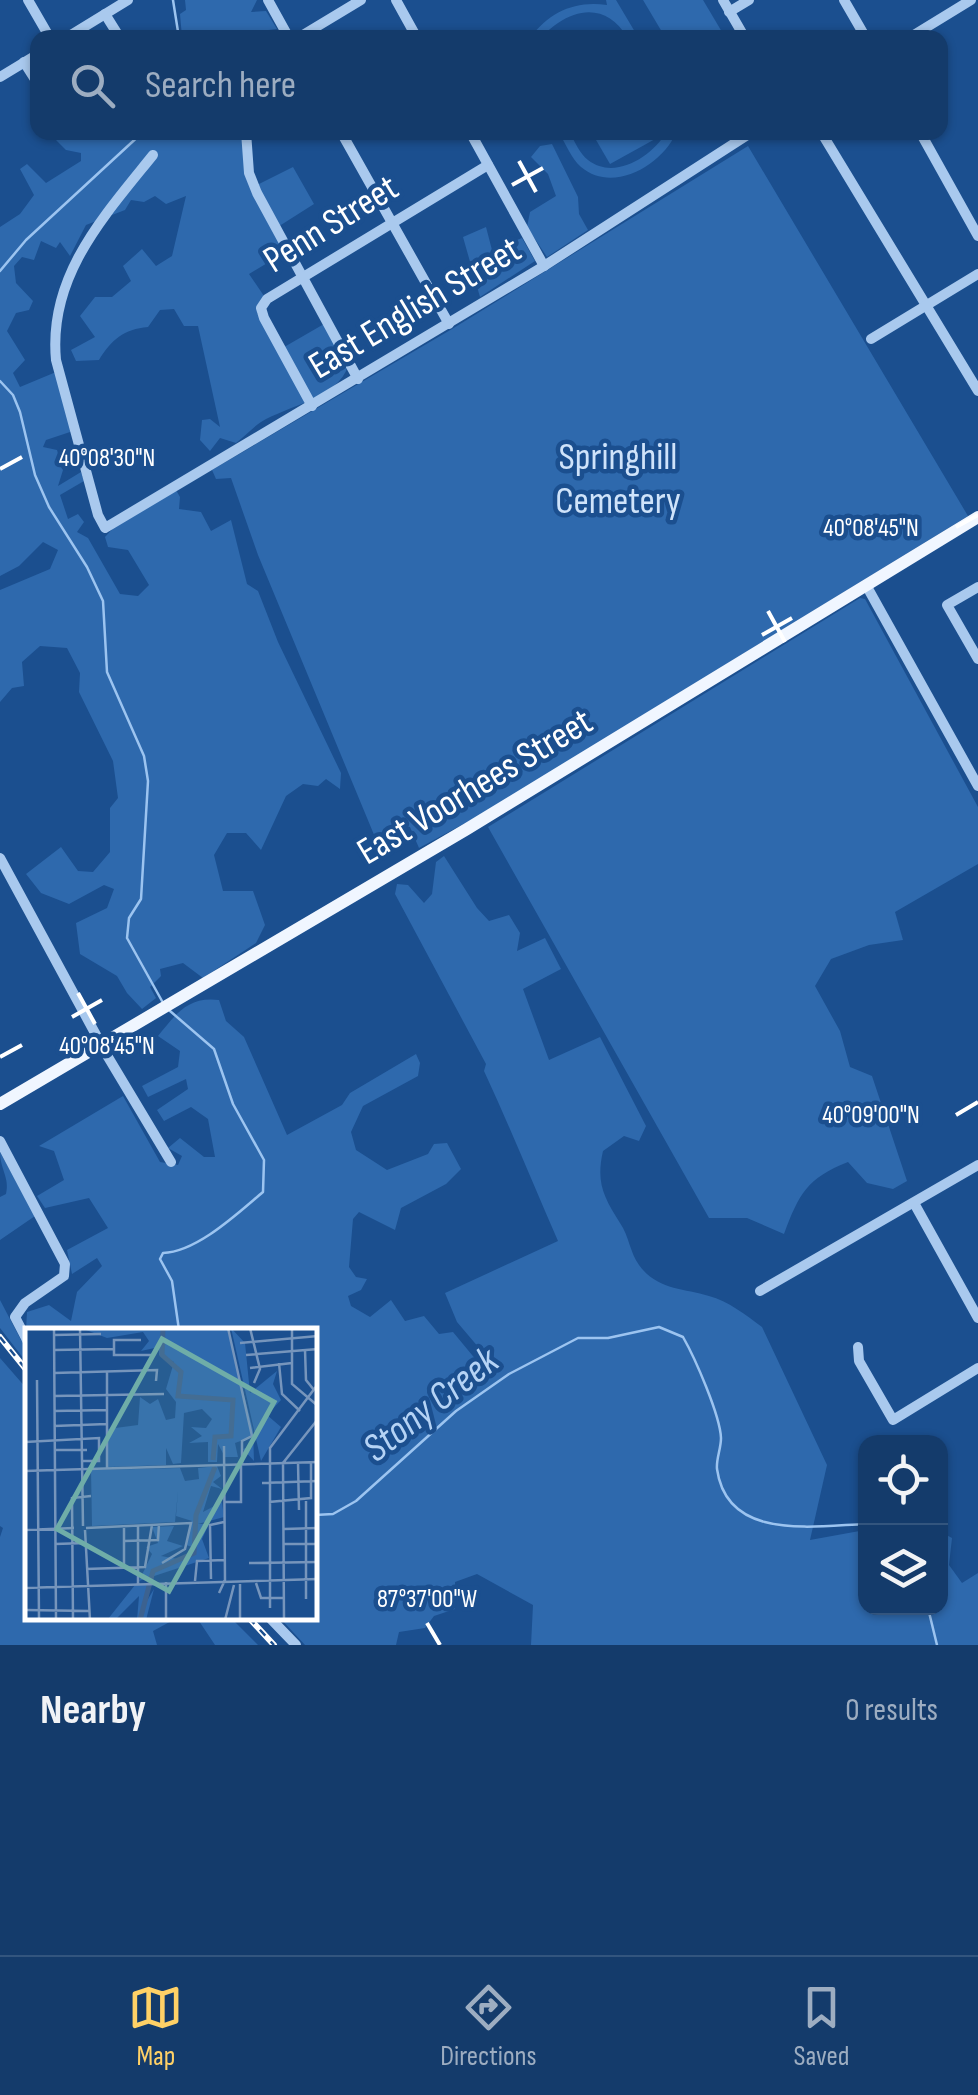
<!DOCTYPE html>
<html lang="en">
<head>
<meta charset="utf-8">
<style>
  :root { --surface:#143b6b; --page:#214673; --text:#f1f3f6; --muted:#9dadc1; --line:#33557e; --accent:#ffd166 }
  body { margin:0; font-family:"Sofia Sans Condensed",sans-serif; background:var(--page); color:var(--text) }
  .controls { position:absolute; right:30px; bottom:30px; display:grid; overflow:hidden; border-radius:20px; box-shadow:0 2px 8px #0004 }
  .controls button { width:90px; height:90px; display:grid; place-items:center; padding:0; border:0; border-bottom:2px solid var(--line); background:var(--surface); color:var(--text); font:50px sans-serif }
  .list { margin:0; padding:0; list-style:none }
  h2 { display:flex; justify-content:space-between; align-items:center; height:130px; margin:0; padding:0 40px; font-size:42px }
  h2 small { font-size:32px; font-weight:400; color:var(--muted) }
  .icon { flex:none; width:55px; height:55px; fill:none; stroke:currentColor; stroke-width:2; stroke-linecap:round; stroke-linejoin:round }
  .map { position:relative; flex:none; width:978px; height:1645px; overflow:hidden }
  .search { position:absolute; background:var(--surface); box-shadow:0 2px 8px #0004; left:30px; right:30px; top:30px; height:110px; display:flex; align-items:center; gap:25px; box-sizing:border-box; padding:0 35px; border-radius:20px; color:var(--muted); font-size:38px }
  .sheet { height:310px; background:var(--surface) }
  nav { display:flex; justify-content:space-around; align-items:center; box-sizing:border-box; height:140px; border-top:2px solid var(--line); background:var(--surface); font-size:28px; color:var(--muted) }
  nav a { display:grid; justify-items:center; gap:5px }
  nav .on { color:var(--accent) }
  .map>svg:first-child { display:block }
  .green { fill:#2e69ad }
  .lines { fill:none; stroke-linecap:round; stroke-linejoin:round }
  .stream { stroke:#9cc4f0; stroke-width:2.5 }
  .minor { stroke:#a9c9ee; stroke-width:10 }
  .major { stroke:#f0f6ff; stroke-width:12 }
  .rail-casing { stroke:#fff; stroke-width:6 }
  .rail { stroke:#1b4f8f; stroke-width:2.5; stroke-dasharray:8; stroke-linecap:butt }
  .ticks { fill:none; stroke:#fff; stroke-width:4 }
  .labels { text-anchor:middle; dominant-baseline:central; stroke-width:9; stroke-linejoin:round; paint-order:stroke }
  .street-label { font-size:38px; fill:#fff; stroke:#1b4f8f }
  .park-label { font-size:38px; fill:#cfe3fa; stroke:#1b4f8f }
  .water-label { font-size:40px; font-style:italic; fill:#b5d3f5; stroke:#1b4f8f }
  .inset-river { fill:none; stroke:#3c6290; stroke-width:5 }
  .inset-road { fill:none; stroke:#7695bc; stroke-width:2.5 }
  .view { fill:#6fada8; fill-opacity:0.15; stroke:#6fada8; stroke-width:5 }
  .inset-edge { fill:none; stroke:#fff; stroke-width:5 }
  .ticks-label { font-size:25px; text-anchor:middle; fill:#fff; stroke:#1b4f8f; stroke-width:9; stroke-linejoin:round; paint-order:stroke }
</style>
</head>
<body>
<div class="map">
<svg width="978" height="1645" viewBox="0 0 978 1645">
  <rect width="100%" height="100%" fill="#1b4f8f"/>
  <g class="green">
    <path d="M185,0H257L251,12L266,11L277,29L252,32L242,37H182L180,14L186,10Z"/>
    <path d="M606,0H616L638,37H627C611,10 585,5 558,23C547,30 544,38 531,37C549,12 576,0 607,5Z"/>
    <path d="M643,0H703L725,37H665Z"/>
    <path d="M63,133H244L253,187L293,167L314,204L273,230L284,253L249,274L264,296L257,313L279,350L324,324L348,366C338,398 287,406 261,422C252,428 244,437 236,443L220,438L210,451L200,440L202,420L210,419L220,427L198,326H184L174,309L160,310L148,327C124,329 111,340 99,360L76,361L71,350L95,337L80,316L95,297H112L131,281L123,266L142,249L156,266L172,256L186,196L166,204L155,196L144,202L131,200L125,210L86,225L70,256L60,242L56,248L41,241L34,260L22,257L14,266L16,283L33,301L29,310L16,313L7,331L25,360L13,373L20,387L56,372L73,431L46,440L43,447L57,450L63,470L58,486L81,472L84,481L60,495L68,519L78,514L84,522L77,532L88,538L120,594L138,596L149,585L128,550L108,547L105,537L115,526L176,490L180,497L179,509L201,512L211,531L231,520L247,584L258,591L278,642L341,773L340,789L326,779L318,786L303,784L286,796L261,850L246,833H227L214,855L223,891H253L265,925L256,943L203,978L183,963L160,969L161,976L150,987L156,998L142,1009L127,993L117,976L80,954L76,923L107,908L114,889L104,885L69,904L41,893L26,874L61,847L78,871L93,872L110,852V808L118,798L113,761L79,692L80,673L67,648L40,646L22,662L24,686L12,688L0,702V590L50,569L58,550L43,542L19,566L0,576V227L20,214L34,195L20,169L27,164L46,183L81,161V153L66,150L56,140Z"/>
    <path d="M559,133H570C575,142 580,154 588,160C615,181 652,156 666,133H676C662,165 613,194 581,167C571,158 566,144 559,133Z"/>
    <path d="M592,133H654L657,138L610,164Z"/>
    <path d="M552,144L578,197L579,214L588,230L547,257L527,227L530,212L556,196L548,174L531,157L540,146Z"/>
    <path d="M748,146L968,516L480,815L419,848L410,827L398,824L387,831L388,850L382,854L258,555L231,478L216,479L212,470L452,329Z"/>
    <path d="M486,227L492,250L522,238L535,261L480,297L463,237Z"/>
    <path d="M860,598L865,599L978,807V864L895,912L903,940L869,945L831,959L815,986L840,1031L850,1067L872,1076L907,1181L893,1189L867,1183L848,1162C807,1178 799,1194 784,1234L747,1218H709L488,827Z"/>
    <path d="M444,856L477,908L489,921L509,915L520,933L517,951L545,938L561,969L523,989L549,1060L600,1037L646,1126L639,1141L624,1136L603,1151C596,1182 603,1196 620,1223C629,1236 630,1253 639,1265C657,1290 683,1288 709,1296C728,1301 746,1315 762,1327L827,1465L810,1540L865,1530L866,1608H940L941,1532L952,1538L949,1565L962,1583L978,1573V1645H531L533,1605L477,1574L455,1582V1609L434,1616L425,1628L399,1632L396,1645H305L280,1618H315V1330H28L27,1363L0,1328V1300L21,1340L26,1330L27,1312L49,1305L71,1321L77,1292L102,1266L97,1258L72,1274L67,1250L108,1228L89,1198L45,1208L37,1196L64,1180L54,1151L39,1146L123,1096L160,1162L178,1165L182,1156L168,1148L180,1138L204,1157H215L208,1119L191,1107L164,1121L157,1110L188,1089L186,1079L148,1097L142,1086L178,1067L180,1051L158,1036C176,1014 188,996 219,1000L226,1021L244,1037L287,1135L342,1105L350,1093L416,1054L420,1063L418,1076L363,1106L351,1132L356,1150L387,1170L428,1154L434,1144L447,1143L461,1169L446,1184L401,1208L395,1230L359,1212L353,1219L349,1267L356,1277L367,1279L361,1290L348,1296L351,1306L370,1317L391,1300L405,1321L424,1316L439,1334L453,1332L477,1361L485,1355L457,1322L445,1293L558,1241C533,1184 510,1127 484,1071L486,1064L395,894L397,884L408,885L424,903L432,894L436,862Z"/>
    <path d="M0,1152L35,1216L0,1240V1197L6,1194C10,1178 0,1169 0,1152Z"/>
    <path d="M0,1358L27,1389L28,1618H177L153,1631L157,1645H0V1537L3,1528L0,1526Z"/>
    <path d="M197,1618H231L258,1645H215Z"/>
  </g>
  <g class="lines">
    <g class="stream">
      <path d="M173,0L179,38"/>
      <path d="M0,271L26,240L143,132"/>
      <path d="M0,381L13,395L20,412L35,475L49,507L87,567L103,601L107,672L144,756L148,781L141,899L129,918L127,938L162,1001"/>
      <path d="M170,1011L214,1049L233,1104L264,1160L263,1192C238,1213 197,1252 163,1253L160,1259L172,1281L179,1330"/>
      <path d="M315,1515L333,1514L356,1501L456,1411L509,1374L578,1338H608L659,1327L683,1337C695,1358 720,1415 721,1438C721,1449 716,1459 717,1469C727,1541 812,1526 866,1524"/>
      <path d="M928,1608L937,1645"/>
    </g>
    <g class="minor">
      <path d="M28,0L50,38"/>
      <path d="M268,0L289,38"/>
      <path d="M396,0L417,38"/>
      <path d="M723,0L745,38"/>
      <path d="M844,0L866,38"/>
      <path d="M729,12L749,0"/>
      <path d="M105,14L120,38"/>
      <path d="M66,38L128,0"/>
      <path d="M298,38L361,0"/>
      <path d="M909,38L971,0"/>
      <path d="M24,62L38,84"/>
      <path d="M0,77L38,54"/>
      <path d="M246,132L249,173L257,193L358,379"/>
      <path d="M341,132L449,324"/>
      <path d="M470,132L544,266"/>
      <path d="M821,132L978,391"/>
      <path d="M920,132L978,236"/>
      <path d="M153,155C104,216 48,276 56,360L98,515L105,528L544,266L752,132"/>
      <path d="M871,339L978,274"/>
      <path d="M312,406L264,318L261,308L267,299L488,165"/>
      <path d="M866,585L978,786"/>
      <path d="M978,587L947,605L978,659"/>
      <path d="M0,858L108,1057L171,1162"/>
      <path d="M0,1141L65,1264L64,1276L25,1303L15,1317L28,1342"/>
      <path d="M914,1203L978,1318"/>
      <path d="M760,1291L978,1165"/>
      <path d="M858,1347L859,1361L893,1420L978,1368"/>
      <path d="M270,1618L296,1645"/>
    </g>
    <path class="major" d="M0,1104L467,829L978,517"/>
    <g class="rail-casing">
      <g id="rail">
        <path d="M0,1337L28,1372"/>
        <path d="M249,1618L274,1645"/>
      </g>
    </g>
    <use href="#rail" class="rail"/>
  </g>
  <path class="ticks" d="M519,161L536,192M512,185L543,168M0,469L22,457M956,527L978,515M768,611L785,642M762,635L792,618M78,993L95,1024M72,1017L102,1000M0,1057L22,1045M956,1115L978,1102M427,1623L440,1645"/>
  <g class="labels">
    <g class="street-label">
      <text transform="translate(331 224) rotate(-32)">Penn Street</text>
      <text transform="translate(415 308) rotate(-31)">East English Street</text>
      <text transform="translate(475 787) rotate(-31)">East Voorhees Street</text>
    </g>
    <g class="park-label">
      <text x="618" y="457">Springhill<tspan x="618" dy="44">Cemetery</tspan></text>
    </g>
    <g class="water-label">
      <text transform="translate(431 1405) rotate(-38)">Stony Creek</text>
    </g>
  </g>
  <g transform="translate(25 1328)">
    <rect width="292" height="292" fill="#1b4f8f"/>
    <path d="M56,0H202L228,102L229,133L218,121L227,118V109L210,115L213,129H200L193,116L192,134H183V114L164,115L177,108L166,99L181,100L187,91L177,81L159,85L156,135L148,136L141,120V137L83,139V101L113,97L115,69L125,76L133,71L141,92L150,90L151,74L141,61L149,34L134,27V19L116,23L124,13L118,4L82,10ZM206,0L220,15L225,65L252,43L248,56L256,72L242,87L256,99L236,133ZM192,138L196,148L188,154L197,161L186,158L178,184L197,174L199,189L173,196H184L177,211L184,230L114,253L127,226L121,219L133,215L127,199L149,198L142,213L158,218L136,228L158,232L167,219L161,217L168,187L167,193L151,188L153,163L150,194L67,198L66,142L155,140L160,153L174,151L173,140ZM110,257H124L117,281L129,261L121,292H112L114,268L90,292L83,291Z" fill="#2e69ad"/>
    <path class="inset-river" d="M138,0L137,27L156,44L153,68L208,72L206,108L190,109L188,132M115,292L128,243L169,225L171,187L190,139"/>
    <path class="inset-road" d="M29,0L31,292M55,0L58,198M203,0L227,108L217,113V136M225,0L235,41L229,55M267,0V56L293,78M29,7L76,6M116,12H89V27H126M215,15L293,8M29,22L89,21M280,22L281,52L289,62M221,27L293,21M254,35L257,66L275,83M225,40L267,35M82,44V140M29,45L132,42L131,53M12,52L14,292M29,68L139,66M29,83L82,82M29,98L82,96M0,114L74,110V133H57M30,122H62M273,134L274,182M30,142L293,134M0,143L30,142M237,155L293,153M281,173V271M199,174H216V136M244,174L286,170V134M113,197V256M99,198V240M61,200L166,195L160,221L137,235M259,201L293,200M0,202L49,200M60,202L65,292M99,213L133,212L134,196M30,216L61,215M259,216H293M224,235L293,234M61,241L120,239L127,197M186,251L185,197L199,194M170,253L172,233L200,232M141,254V292M231,255L236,270H260M30,259L293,251M0,260L30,259M194,265L200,252L199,118M245,280V120L293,56M0,282L65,283M48,292L47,170L66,168M200,292L209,257M215,292V256M259,292L258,135L293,91"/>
    <path class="view" d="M137,11L249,74L144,263L32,201Z"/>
    <rect width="292" height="292" class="inset-edge"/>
  </g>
  <g class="ticks-label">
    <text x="107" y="466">40°08'30"N</text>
    <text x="871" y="536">40°08'45"N</text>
    <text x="107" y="1054">40°08'45"N</text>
    <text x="871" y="1123">40°09'00"N</text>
    <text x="427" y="1607">87°37'00"W</text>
  </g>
</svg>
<div class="controls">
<button><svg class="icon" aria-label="locate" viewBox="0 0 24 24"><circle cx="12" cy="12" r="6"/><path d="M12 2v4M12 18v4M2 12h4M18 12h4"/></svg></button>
<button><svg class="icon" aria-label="layers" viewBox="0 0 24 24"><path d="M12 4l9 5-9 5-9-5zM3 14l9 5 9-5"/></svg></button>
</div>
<div class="search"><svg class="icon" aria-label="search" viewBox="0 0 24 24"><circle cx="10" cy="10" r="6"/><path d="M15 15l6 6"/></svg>Search here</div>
</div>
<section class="sheet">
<h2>Nearby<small>0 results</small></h2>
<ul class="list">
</ul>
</section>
<nav>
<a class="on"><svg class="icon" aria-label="map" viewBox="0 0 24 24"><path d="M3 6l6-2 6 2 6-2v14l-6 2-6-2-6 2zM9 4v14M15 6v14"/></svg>Map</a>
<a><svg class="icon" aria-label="directions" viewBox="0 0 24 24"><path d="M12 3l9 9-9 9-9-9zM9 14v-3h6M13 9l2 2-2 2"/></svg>Directions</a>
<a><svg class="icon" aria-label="saved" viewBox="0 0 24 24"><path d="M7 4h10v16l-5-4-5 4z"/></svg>Saved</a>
</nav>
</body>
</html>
